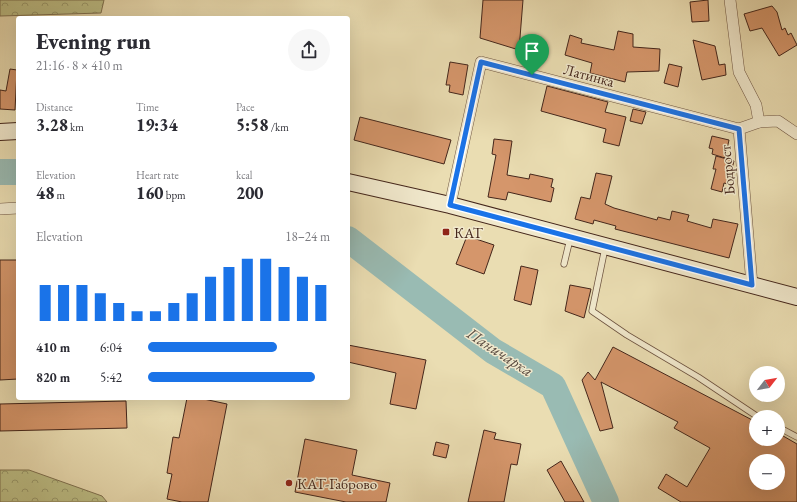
<!DOCTYPE html>
<html lang="en">
<head>
<meta charset="utf-8">
<style>
  :root { --surface:#fff; --page:#f7f7f7; --text:#2b2b33; --muted:#7c7c81; --accent:#1a73e8 }
  body { margin:0; font-family:"EB Garamond",serif; background:var(--page); color:var(--text); height:100vh; display:flex; flex-direction:column; font-size:15px; white-space:nowrap }
  * { box-sizing:border-box; margin:0 }
  p { font-size:13px; color:var(--muted) }
  .icon { flex:none; width:22px; height:22px; fill:none; stroke:currentColor; stroke-width:2; stroke-linecap:round; stroke-linejoin:round }
  .map { position:relative; flex:1; overflow:hidden }
  .details { position:absolute; left:16px; top:16px; width:334px; height:384px; display:flex; flex-direction:column; background:var(--surface); border-radius:4px; box-shadow:0 4px 16px #0002 }
  .details>* { flex:none }
  .needle { width:26px; rotate:59deg }
  .buttons { position:absolute; left:749px; top:366px; display:grid; gap:8px }
  .buttons a { display:grid; place-items:center; width:36px; height:36px; border-radius:50%; background:var(--surface); box-shadow:0 4px 16px #0002; font-size:20px }
  .pin { position:absolute; display:grid; place-items:center; width:34px; height:34px; color:#fff; margin:-41px -17px; border-radius:50% 50% 50% 0; rotate:-45deg; box-shadow:0 0 4px #0007 }
  .pin .icon { rotate:45deg }
  .round { display:grid; place-items:center; flex:none; width:42px; height:42px; border-radius:21px; background:var(--page) }
  .headline { display:flex; align-items:center; justify-content:space-between; height:68px; padding:0 20px }
  h1 { font-size:22px; font-weight:800; line-height:30px }
  .figures { display:grid; grid-template-columns:repeat(3,1fr); gap:6px; height:68px; padding:4px 20px }
  .figures div { display:grid; align-content:center }
  .figures b { font-size:17px; font-weight:800 }
  .figures small { font-size:11px; font-weight:400 }
  .figures p { font-size:11px }
  .chart { height:112px; padding:8px 20px }
  .chart p { display:flex; justify-content:space-between }
  .chart svg { width:100%; height:72px; margin-top:4px; stroke:var(--accent); stroke-width:6 }
  ul { padding:0 20px; list-style:none; font-size:13px }
  li { display:grid; grid-template-columns:64px 48px 1fr; align-items:center; height:30px }
  li i { height:10px; border-radius:5px; background:var(--accent) }
  .map>svg:first-child { display:block }
  .forest { fill:url(#forest-crowns); stroke:#807251 }
  .lines { fill:none; stroke-linecap:round; stroke-linejoin:round }
  .river { stroke:#99bbb3; stroke-width:26 }
  .building { fill:#d5966b; stroke:#44261b; fill-rule:evenodd }
  .lane-casing { stroke:#6e5441; stroke-width:7 }
  .street-casing { stroke:#6e5441; stroke-width:12 }
  .secondary-casing { stroke:#44261b; stroke-width:18 }
  .lane { stroke:#f1e9cd; stroke-width:5.5 }
  .street { stroke:#f1e9cd; stroke-width:11 }
  .secondary { stroke:#f1e9cd; stroke-width:16 }
  .route-casing { stroke:#fff; stroke-width:8 }
  .route { stroke:#1a73e8; stroke-width:5 }
  .poi-dot { fill:#8f2418; stroke:#f1e9cd; stroke-width:1.5 }
  .labels { text-anchor:middle; dominant-baseline:central; stroke-width:3; stroke-linejoin:round; paint-order:stroke }
  .street-label { font-size:15px; fill:#44261b; stroke:#f1e9cd }
  .poi-label { font-size:15px; fill:#44261b; stroke:#f1e9cd; text-anchor:start }
  .water-label { font-size:16px; font-style:italic; fill:#594b41; stroke:#f1e9cd }
</style>
</head>
<body>
<div class="map">
<svg width="797" height="502" viewBox="0 0 797 502">
  <defs>
    <pattern id="forest-crowns" width="20" height="18" patternUnits="userSpaceOnUse"><rect width="20" height="18" fill="#bdbf87"/><path d="M2 6a3 3 0 1 1 6 0M12 15a3 3 0 1 1 6 0" fill="none" stroke="#9b9b6e"/></pattern>
  </defs>
  <rect width="100%" height="100%" fill="#eaddb2"/>
  <filter id="stains"><feTurbulence type="fractalNoise" baseFrequency=".005" numOctaves="4"/><feColorMatrix values="0 0 0 0 .2 0 0 0 0 .09 0 0 0 0 .02 0 0 0 .5 -.17"/></filter>
  <radialGradient id="worn" r=".72"><stop offset=".6" stop-color="#630" stop-opacity="0"/><stop offset="1" stop-color="#630" stop-opacity=".3"/></radialGradient>
  <g class="forest">
    <path d="M0,0H104L101,13L0,16Z"/>
    <path d="M0,470H29L102,496L107,502H0Z"/>
  </g>
  <g class="lines">
    <g class="river">
      <path d="M0,172H18"/>
      <path d="M348,239L493,351L553,386L606,502"/>
    </g>
  </g>
  <g class="building">
    <path d="M483,0H523L519,50L480,38Z"/>
    <path d="M708,0L709,21L692,22L690,2Z"/>
    <path d="M772,6L777,12L782,30L785,28L788,35L791,33L797,45L779,56L762,28L750,31L744,14Z"/>
    <path d="M618,31L633,34V47L660,49L659,71L627,72L625,82L590,73L592,63L565,55L570,35L582,39L581,43L614,50Z"/>
    <path d="M693,40L715,46L719,65L725,64L726,75L702,80Z"/>
    <path d="M450,62L468,65L463,95L449,92L450,85H446Z"/>
    <path d="M669,64L682,67L678,87L664,83Z"/>
    <path d="M10,69L17,70L15,110L0,109V90L6,91Z"/>
    <path d="M547,86L608,102L605,112L626,117L619,146L603,142L606,129L541,111Z"/>
    <path d="M633,109L646,112L642,124L630,121Z"/>
    <path d="M360,117L451,140L444,164L354,140Z"/>
    <path d="M712,136L729,140L725,158L712,154L713,149L709,148Z"/>
    <path d="M494,139L512,141L507,175L529,179L530,174L553,179L551,187L554,188L551,202L508,192L506,200L488,197L496,155L492,154Z"/>
    <path d="M716,156L734,161L728,184L724,183L722,192L711,189L716,169H713Z"/>
    <path d="M596,173L612,176L605,204L614,208L657,220L658,217L670,220L672,211L689,215L687,221L711,228L713,219L738,224L729,258L615,229L616,226L594,220L593,224L575,219L581,197L590,199Z"/>
    <path d="M467,236L494,245L484,274L456,264Z"/>
    <path d="M0,260H18V379L0,380Z"/>
    <path d="M521,266L538,270L531,305L514,300Z"/>
    <path d="M570,285L591,289L584,318L565,311Z"/>
    <path d="M348,345L426,360L416,409L390,404L396,373L348,362Z"/>
    <path d="M613,347L756,422V439H778V433L797,444V502H681L658,488L666,474L687,487L710,448L674,428L678,422L601,382L613,428L600,431L582,380L588,372L595,380ZM756,461H778V483H756Z"/>
    <path d="M187,398H199L227,404L208,502H182L167,499L172,474L167,473L173,437L179,438Z"/>
    <path d="M126,401L127,428L0,431V404Z"/>
    <path d="M484,430L496,433L494,439L521,444L517,465L511,464L504,502H468Z"/>
    <path d="M305,439L357,450L352,475L390,483L386,502H346L295,492Z"/>
    <path d="M436,442L449,445L446,458L433,455Z"/>
    <path d="M561,461L584,502H565L547,470Z"/>
  </g>
  <g class="lines">
    <g class="lane-casing">
      <g id="lane">
        <path d="M605,248L592,311L627,335L698,377L758,417"/>
        <path d="M564,264L570,239"/>
        <path d="M778,427L797,437"/>
      </g>
    </g>
    <g class="street-casing">
      <g id="street">
        <path d="M730,0L739,72L756,105L759,122"/>
        <path d="M739,129L752,285"/>
        <path d="M739,129L759,122L778,121L797,134"/>
        <path d="M450,205L481,62L739,129"/>
        <path d="M0,209L18,208"/>
      </g>
    </g>
    <g class="secondary-casing">
      <g id="secondary">
        <path d="M0,132L18,131"/>
        <path d="M348,182L450,205L797,297"/>
      </g>
    </g>
    <use href="#lane" class="lane"/>
    <use href="#street" class="street"/>
    <use href="#secondary" class="secondary"/>
  </g>
  <g class="lines">
    <g class="route-casing">
      <path id="route" d="M481,62L739,129L752,285L450,205Z"/>
    </g>
    <use href="#route" class="route"/>
  </g>
  <g class="poi-dot">
    <rect x="442" y="228" width="8" height="8" rx="2"/>
    <circle cx="289" cy="483" r="4"/>
  </g>
  <g class="labels">
    <g class="street-label">
      <text transform="translate(589 75) rotate(15)">Латинка</text>
      <text transform="translate(727 170) rotate(-95)">Бодрост</text>
    </g>
    <g class="poi-label">
      <text x="454" y="232">КАТ</text>
      <text x="297" y="483">КАТ-Габрово</text>
    </g>
    <g class="water-label">
      <text transform="translate(500 352) rotate(33)">Паничарка</text>
    </g>
  </g>
  <rect width="100%" height="100%" filter="url(#stains)"/>
  <rect width="100%" height="100%" fill="url(#worn)"/>
</svg>
<div class="buttons">
<a><svg class="needle" viewBox="-14 -14 28 28"><path d="M0-13l5 13h-10z" fill="#e53935"/><path d="M0 13l5-13h-10z" fill="#7c7c81"/></svg></a>
<a>+</a>
<a>−</a>
</div>
<div class="pin" style="left:532px;top:75px;background:#1e9e55"><svg class="icon" aria-label="arrive" viewBox="0 0 24 24"><path d="M6 21V4h12l-3 4 3 4H6"/></svg></div>
<section class="details">
<div class="headline"><div><h1>Evening run</h1><p>21:16 · 8 × 410 m</p></div><a class="round"><svg class="icon" aria-label="share" viewBox="0 0 24 24"><path d="M12 15V3M7 8l5-5 5 5M5 13v7h14v-7"/></svg></a></div>
<div class="figures">
<div><p>Distance</p><b>3.28<small> km</small></b></div>
<div><p>Time</p><b>19:34</b></div>
<div><p>Pace</p><b>5:58<small> /km</small></b></div>
</div>
<div class="figures">
<div><p>Elevation</p><b>48<small> m</small></b></div>
<div><p>Heart rate</p><b>160<small> bpm</small></b></div>
<div><p>kcal</p><b>200</b></div>
</div>
<div class="chart"><p><span>Elevation</span>18–24 m</p>
<svg viewBox="0 0 160 44" preserveAspectRatio="none"><path d="M5 44V22M15 44V22M25 44V22M35 44V27M45 44V33M55 44V38M65 44V38M75 44V33M85 44V27M95 44V17M105 44V11M115 44V6M125 44V6M135 44V11M145 44V17M155 44V22"/></svg>
</div>
<ul>
<li><b>410 m</b>6:04<i style="width:71%"></i></li>
<li><b>820 m</b>5:42<i style="width:92%"></i></li>
</ul>
</section>
</div>
</body>
</html>
